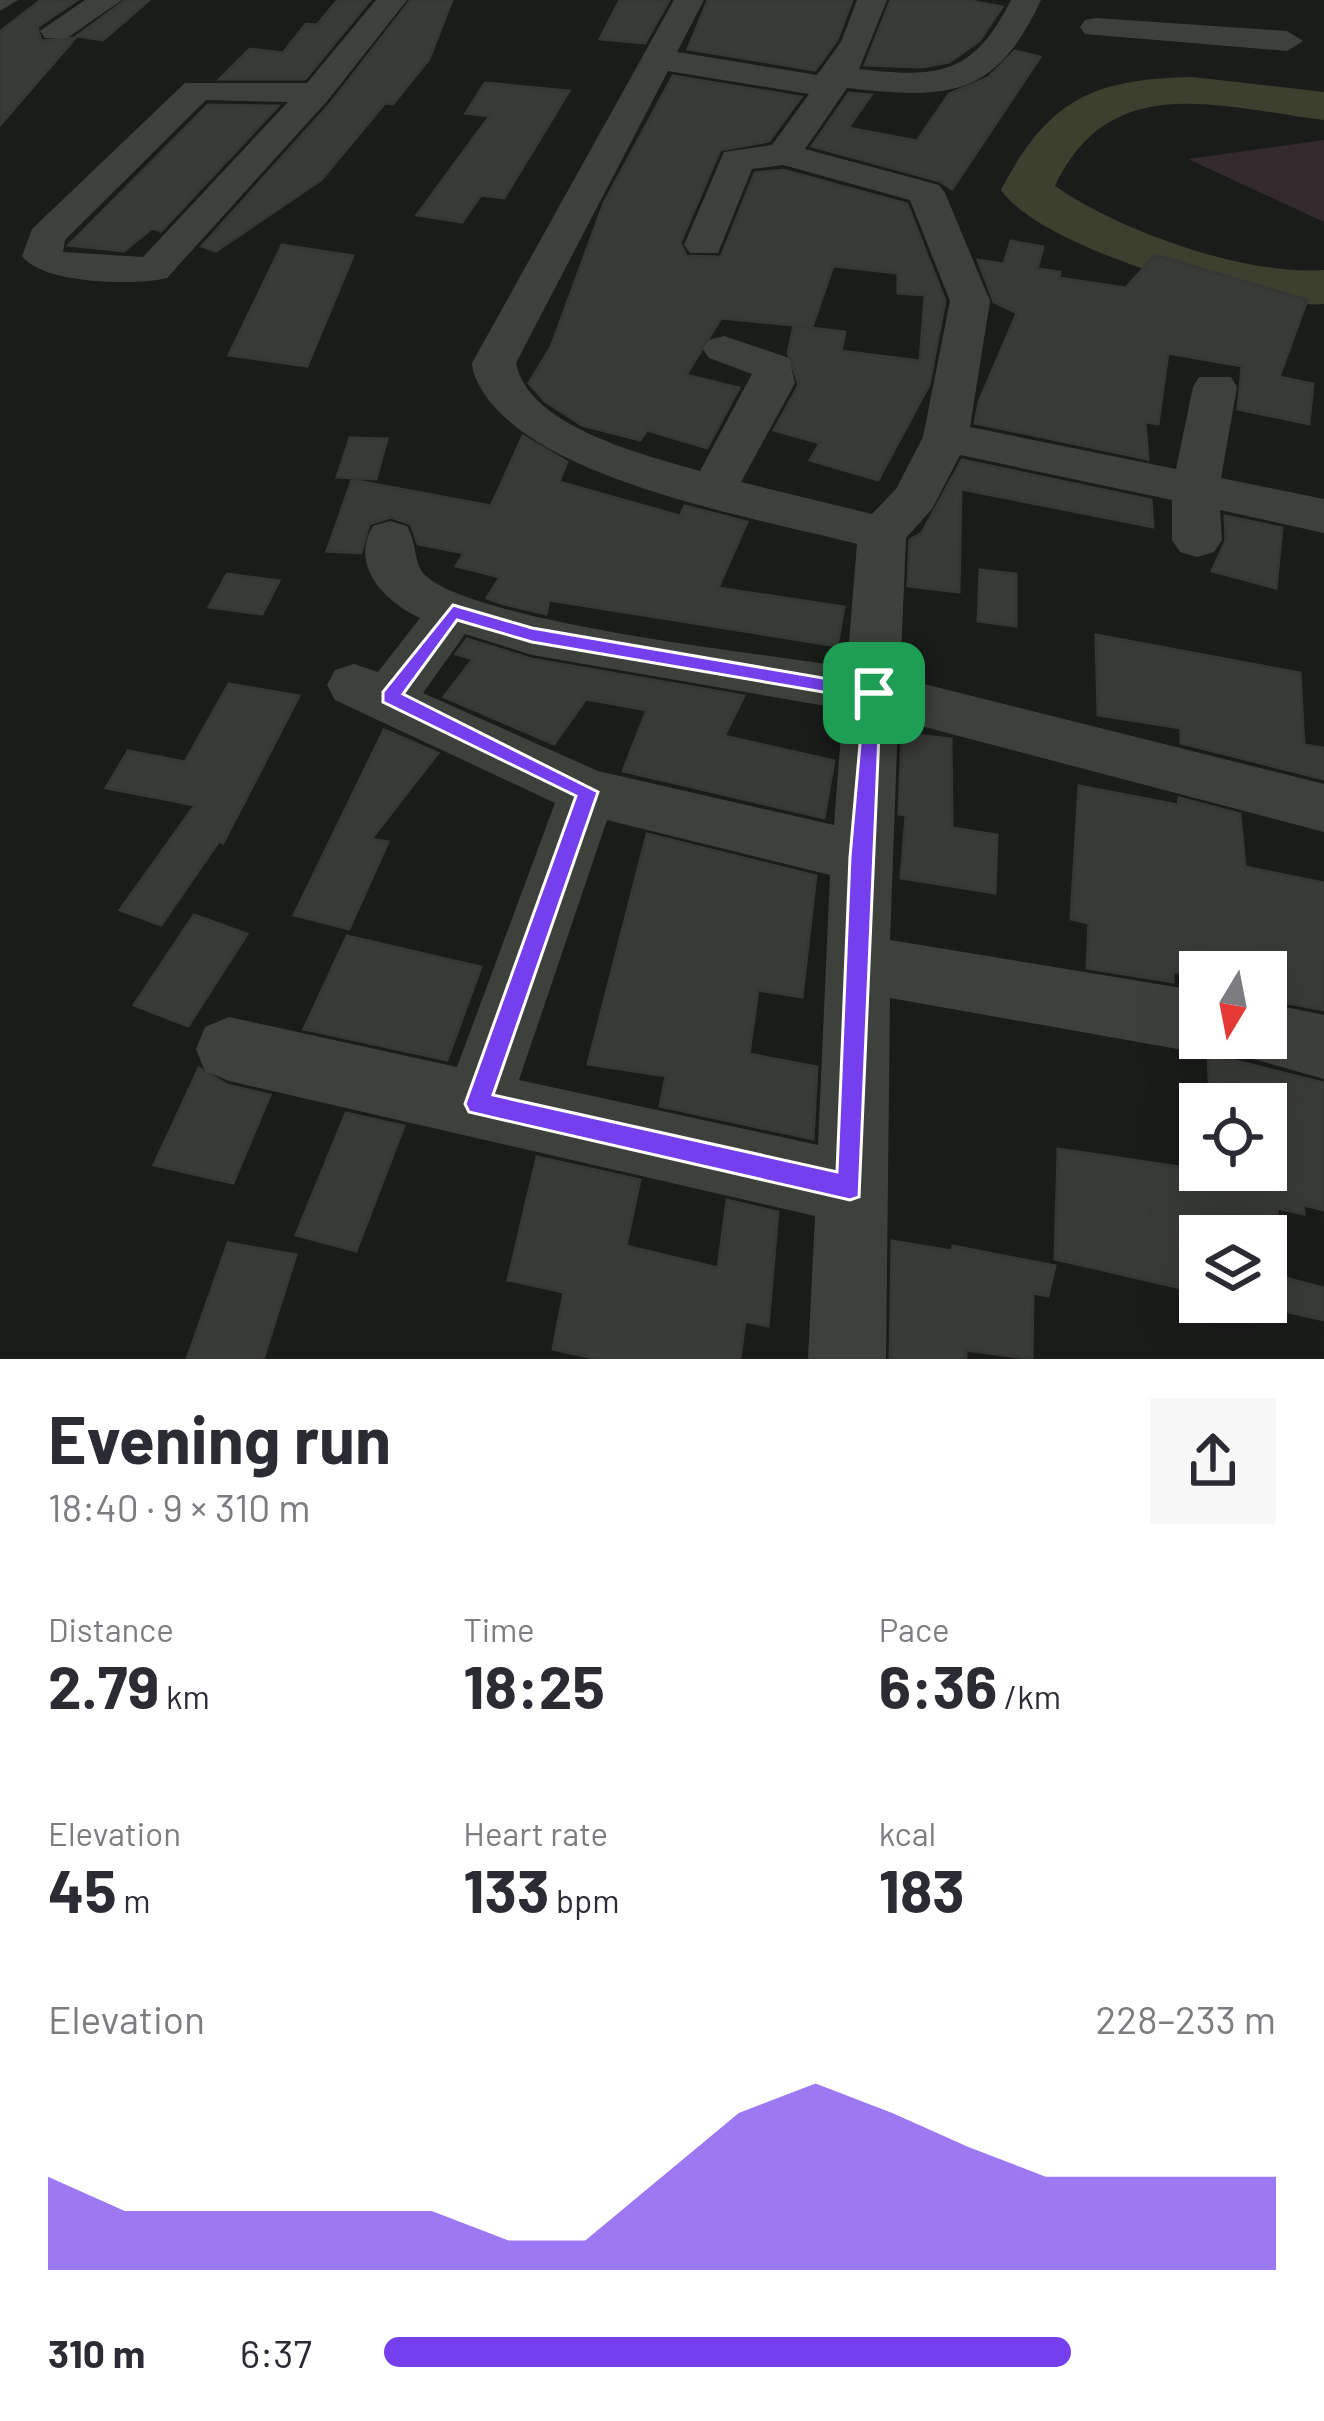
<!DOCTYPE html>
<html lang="en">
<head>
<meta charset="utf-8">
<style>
  :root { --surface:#fff; --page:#f7f7f7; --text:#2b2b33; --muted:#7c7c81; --accent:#753fee }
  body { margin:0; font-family:Barlow,sans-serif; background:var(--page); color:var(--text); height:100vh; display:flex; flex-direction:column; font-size:45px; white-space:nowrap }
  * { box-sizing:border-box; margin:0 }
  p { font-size:39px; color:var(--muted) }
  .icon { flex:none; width:66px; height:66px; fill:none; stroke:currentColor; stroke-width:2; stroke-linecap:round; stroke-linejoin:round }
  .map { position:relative; height:1359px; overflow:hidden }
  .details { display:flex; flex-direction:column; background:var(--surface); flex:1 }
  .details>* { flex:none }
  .needle { width:78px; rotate:190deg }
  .controls { position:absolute; left:1179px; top:951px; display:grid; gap:24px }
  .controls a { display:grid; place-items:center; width:108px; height:108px; border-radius:0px; background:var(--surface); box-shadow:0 12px 48px #0002; font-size:60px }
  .pin { position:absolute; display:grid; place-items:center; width:102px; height:102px; color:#fff; margin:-51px; border-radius:24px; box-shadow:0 6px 18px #0006 }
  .round { display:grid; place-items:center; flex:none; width:126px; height:126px; border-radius:0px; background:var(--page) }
  .summary { display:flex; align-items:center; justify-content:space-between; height:204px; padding:0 48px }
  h1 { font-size:66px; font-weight:700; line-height:90px }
  .stats { display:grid; grid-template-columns:repeat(3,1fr); gap:18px; height:204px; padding:12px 48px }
  .stats div { display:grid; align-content:center }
  .stats b { font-size:60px; font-weight:700 }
  .stats small { font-size:33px; font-weight:400 }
  .stats p { font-size:33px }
  .chart { height:336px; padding:24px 48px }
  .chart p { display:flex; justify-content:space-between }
  .chart svg { width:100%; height:216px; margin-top:12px; fill:var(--accent); opacity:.7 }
  ul { padding:0 48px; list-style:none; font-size:39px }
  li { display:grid; grid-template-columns:192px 144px 1fr; align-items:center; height:90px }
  li i { height:30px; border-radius:15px; background:var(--accent) }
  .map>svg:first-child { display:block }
  .green { fill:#34292c }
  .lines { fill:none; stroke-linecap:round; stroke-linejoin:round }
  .river { fill:#3e402f; fill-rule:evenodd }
  .building { fill:#393b37; stroke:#353834; stroke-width:3 }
  .minor { fill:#3e413b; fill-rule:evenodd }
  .route { fill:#753fee; stroke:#fff; stroke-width:3; fill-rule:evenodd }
</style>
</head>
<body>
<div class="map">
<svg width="1324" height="1359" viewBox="0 0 1324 1359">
  <rect width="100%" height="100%" fill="#1a1c1a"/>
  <path class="green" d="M1324,140V222L1188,159Z"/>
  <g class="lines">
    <path class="river" d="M1192,77L1324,92V120C1218,107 1110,69 1055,186C1119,231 1246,276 1324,270V304C1253,310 1042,249 1001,190C1048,100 1092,79 1192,77Z"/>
  </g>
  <g class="building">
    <path d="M41,0H77L37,27L41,41L75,38L0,125V32Z"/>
    <path d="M126,0H149L103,40L77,36Z"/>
    <path d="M338,0H370L305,79H220L250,49L283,53L306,24L317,25Z"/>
    <path d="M411,0H452L429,59L393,104L385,103L321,180L216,251L202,246L331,103Z"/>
    <path d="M620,0H669L645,43L600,39Z"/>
    <path d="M708,0H852L837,40L815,70L688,49Z"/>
    <path d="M891,0H966L1002,7L979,41L949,62L922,67L865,65Z"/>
    <path d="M1015,51L1040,57L952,189L940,181L812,146L849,93L871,95L848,128L917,141L949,94L988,78Z"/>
    <path d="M673,76L801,97L769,141L720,150L680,243L686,256L721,257L755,173L783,170L907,204L945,301L929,385L878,480L810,460L820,443L774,430L799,385L788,353L794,326L845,332L841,351L920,361L925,295L898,293V273L833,266L812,327L721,318L686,375L739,388L707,448L647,430L640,440L582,425L545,401L529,383L551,347L604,203Z"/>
    <path d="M485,83L569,91L504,198L481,195L462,222L417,215L490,116L466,113Z"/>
    <path d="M208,105L278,106L161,231L152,228L124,251L69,245Z"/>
    <path d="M1011,241L1043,247L1037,269L1060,272L1059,278L1126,288L1155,255L1307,300L1279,377L1313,384L1309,424L1238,409L1242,366L1168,353L1158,424L1145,422L1148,459L975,423L979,402L1017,313L994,302L978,260L1004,264Z"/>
    <path d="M282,245L353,256L307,366L229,355Z"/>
    <path d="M523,436L567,462L559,482L680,516L685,506L747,522L718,588L844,607L837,646L549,600L546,614L504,604L487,598L500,577L456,566L464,553L418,544L411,524L391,517L369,524L361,553L327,551L352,480L491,506Z"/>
    <path d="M350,438L387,439L376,479L337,477Z"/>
    <path d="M962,460L1151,500L1153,527L961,489L959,592L908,586L910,540L922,533Z"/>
    <path d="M1225,516L1282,528L1276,588L1212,571L1226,540Z"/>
    <path d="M980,570L1016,574V626L978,621Z"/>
    <path d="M227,574L279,581L262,614L209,607Z"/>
    <path d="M1096,635L1300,673L1304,745L1324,748V779L1181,743V728L1098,715Z"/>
    <path d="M467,639L531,659L744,696L724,736L834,761L824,818L623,771L647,710L586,699L554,744L444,697L473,659L456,654Z"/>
    <path d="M229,684L299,696L223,843L219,841L161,925L120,910L195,805L106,788L128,751L185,762Z"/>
    <path d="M384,730L438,753L371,839L388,842L349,929L294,915Z"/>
    <path d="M902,733L951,739L952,828L997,835L995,893L901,878L906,815L899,814Z"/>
    <path d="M1079,786L1178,805L1179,798L1240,814L1245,867L1324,883V1010L1266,999V972H1173V982L1087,968L1089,923L1071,919Z"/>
    <path d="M647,834L816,876L802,997L758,990L749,1054L817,1067L813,1139L660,1106L666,1076L588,1064Z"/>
    <path d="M194,915L247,934L188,1026L134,1005Z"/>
    <path d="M347,936L481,967L447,1060L304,1029Z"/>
    <path d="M1208,1054L1324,1083V1210L1303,1205L1304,1214L1277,1208L1279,1236H1187L1190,1290L1055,1259L1058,1149L1200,1170H1266V1104H1210Z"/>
    <path d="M199,1068L227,1085L270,1095L233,1183L154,1165Z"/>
    <path d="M346,1113L404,1126L356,1251L296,1235Z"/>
    <path d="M537,1157L640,1180L626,1246L718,1268L727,1200L778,1212L768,1326L745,1321L740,1359H598L553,1349L564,1292L508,1280Z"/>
    <path d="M892,1241L952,1251L953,1246L1055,1266L1048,1296L1033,1293L1032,1359L966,1350V1359H890Z"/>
    <path d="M228,1243L296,1255L263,1359H187Z"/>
    <path d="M1266,1273L1324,1288V1320L1266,1307Z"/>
  </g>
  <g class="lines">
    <g class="minor">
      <path d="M0,0H18L0,11Z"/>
      <path d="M85,0H122L67,38H45L40,31Z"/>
      <path d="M376,0H407L328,100L167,278C135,286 42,284 22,256L32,229L185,83H307ZM206,100L288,102L143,257L63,252L65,240Z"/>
      <path d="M674,0H704L677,52L817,75L841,42L857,0H887L859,69C938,78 973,76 1011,0H1041C995,99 948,99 847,88L805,149L939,185L945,193L990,301L970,427L1176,469L1193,387L1199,377H1231L1237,387L1221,478L1324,499V533L1220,510L1222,540L1214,552L1197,557L1180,552L1172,540V500L960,455L932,509L906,538L900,678L1324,784V832L898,720L890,940L1200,991V1038H1226L1200,1053L890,998L886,1359H808L815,1216L229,1081L205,1071L196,1049L205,1027L229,1017L457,1067L555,803L335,700L327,685L335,670L354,664L378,672L420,618C385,602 349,566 373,526L390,521L407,526C417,542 413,564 426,576C479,623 764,654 847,667L857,544C757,517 508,478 473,371L472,363ZM668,71L809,94L772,145L724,152L684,245L690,253H718L752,169L783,165L910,200L950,301L923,437L896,489L872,514L741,482L795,383L789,358L724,336L709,340L703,349L709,358L752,374L700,471C645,455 528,427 516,363ZM465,634L532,655L843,709L834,825L598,771L423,693ZM607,820L830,875L818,1145L519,1080Z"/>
      <path d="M1096,18L1287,31L1303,41L1287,51L1085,34L1080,27L1085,20Z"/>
      <path d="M1266,1003L1324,1015V1079L1243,1056L1235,1038H1266Z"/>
    </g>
  </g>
  <path class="route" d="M453,605L532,628L881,688L859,1197L850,1200L469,1112L465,1104L576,796L383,702V692ZM457,620L532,642L864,699L850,857L837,1172L493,1095L598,792L403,694Z"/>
</svg>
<div class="controls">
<a><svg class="needle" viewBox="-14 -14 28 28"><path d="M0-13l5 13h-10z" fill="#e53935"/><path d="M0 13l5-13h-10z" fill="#7c7c81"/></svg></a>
<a><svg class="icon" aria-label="locate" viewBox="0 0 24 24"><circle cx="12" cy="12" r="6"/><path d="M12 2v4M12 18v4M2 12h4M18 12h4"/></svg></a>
<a><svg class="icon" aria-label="layers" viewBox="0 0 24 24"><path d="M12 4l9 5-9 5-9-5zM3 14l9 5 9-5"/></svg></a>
</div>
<div class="pin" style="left:874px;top:693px;background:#1e9e55"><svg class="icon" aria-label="arrive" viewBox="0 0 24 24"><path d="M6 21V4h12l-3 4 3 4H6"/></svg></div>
</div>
<section class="details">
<div class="summary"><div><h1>Evening run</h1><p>18:40 · 9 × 310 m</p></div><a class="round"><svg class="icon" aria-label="share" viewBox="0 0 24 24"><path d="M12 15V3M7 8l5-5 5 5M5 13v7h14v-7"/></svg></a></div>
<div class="stats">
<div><p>Distance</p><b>2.79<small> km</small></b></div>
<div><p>Time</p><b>18:25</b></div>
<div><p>Pace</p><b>6:36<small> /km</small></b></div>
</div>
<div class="stats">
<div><p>Elevation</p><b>45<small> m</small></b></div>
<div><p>Heart rate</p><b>133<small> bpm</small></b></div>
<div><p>kcal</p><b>183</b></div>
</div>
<div class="chart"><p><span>Elevation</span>228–233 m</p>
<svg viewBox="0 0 160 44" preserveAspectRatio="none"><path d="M0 44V25L10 32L20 32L30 32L40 32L50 32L60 38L70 38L80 25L90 12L100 6L110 12L120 19L130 25L140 25L150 25L160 25V44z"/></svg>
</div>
<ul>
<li><b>310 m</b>6:37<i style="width:77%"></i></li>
</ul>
</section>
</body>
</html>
